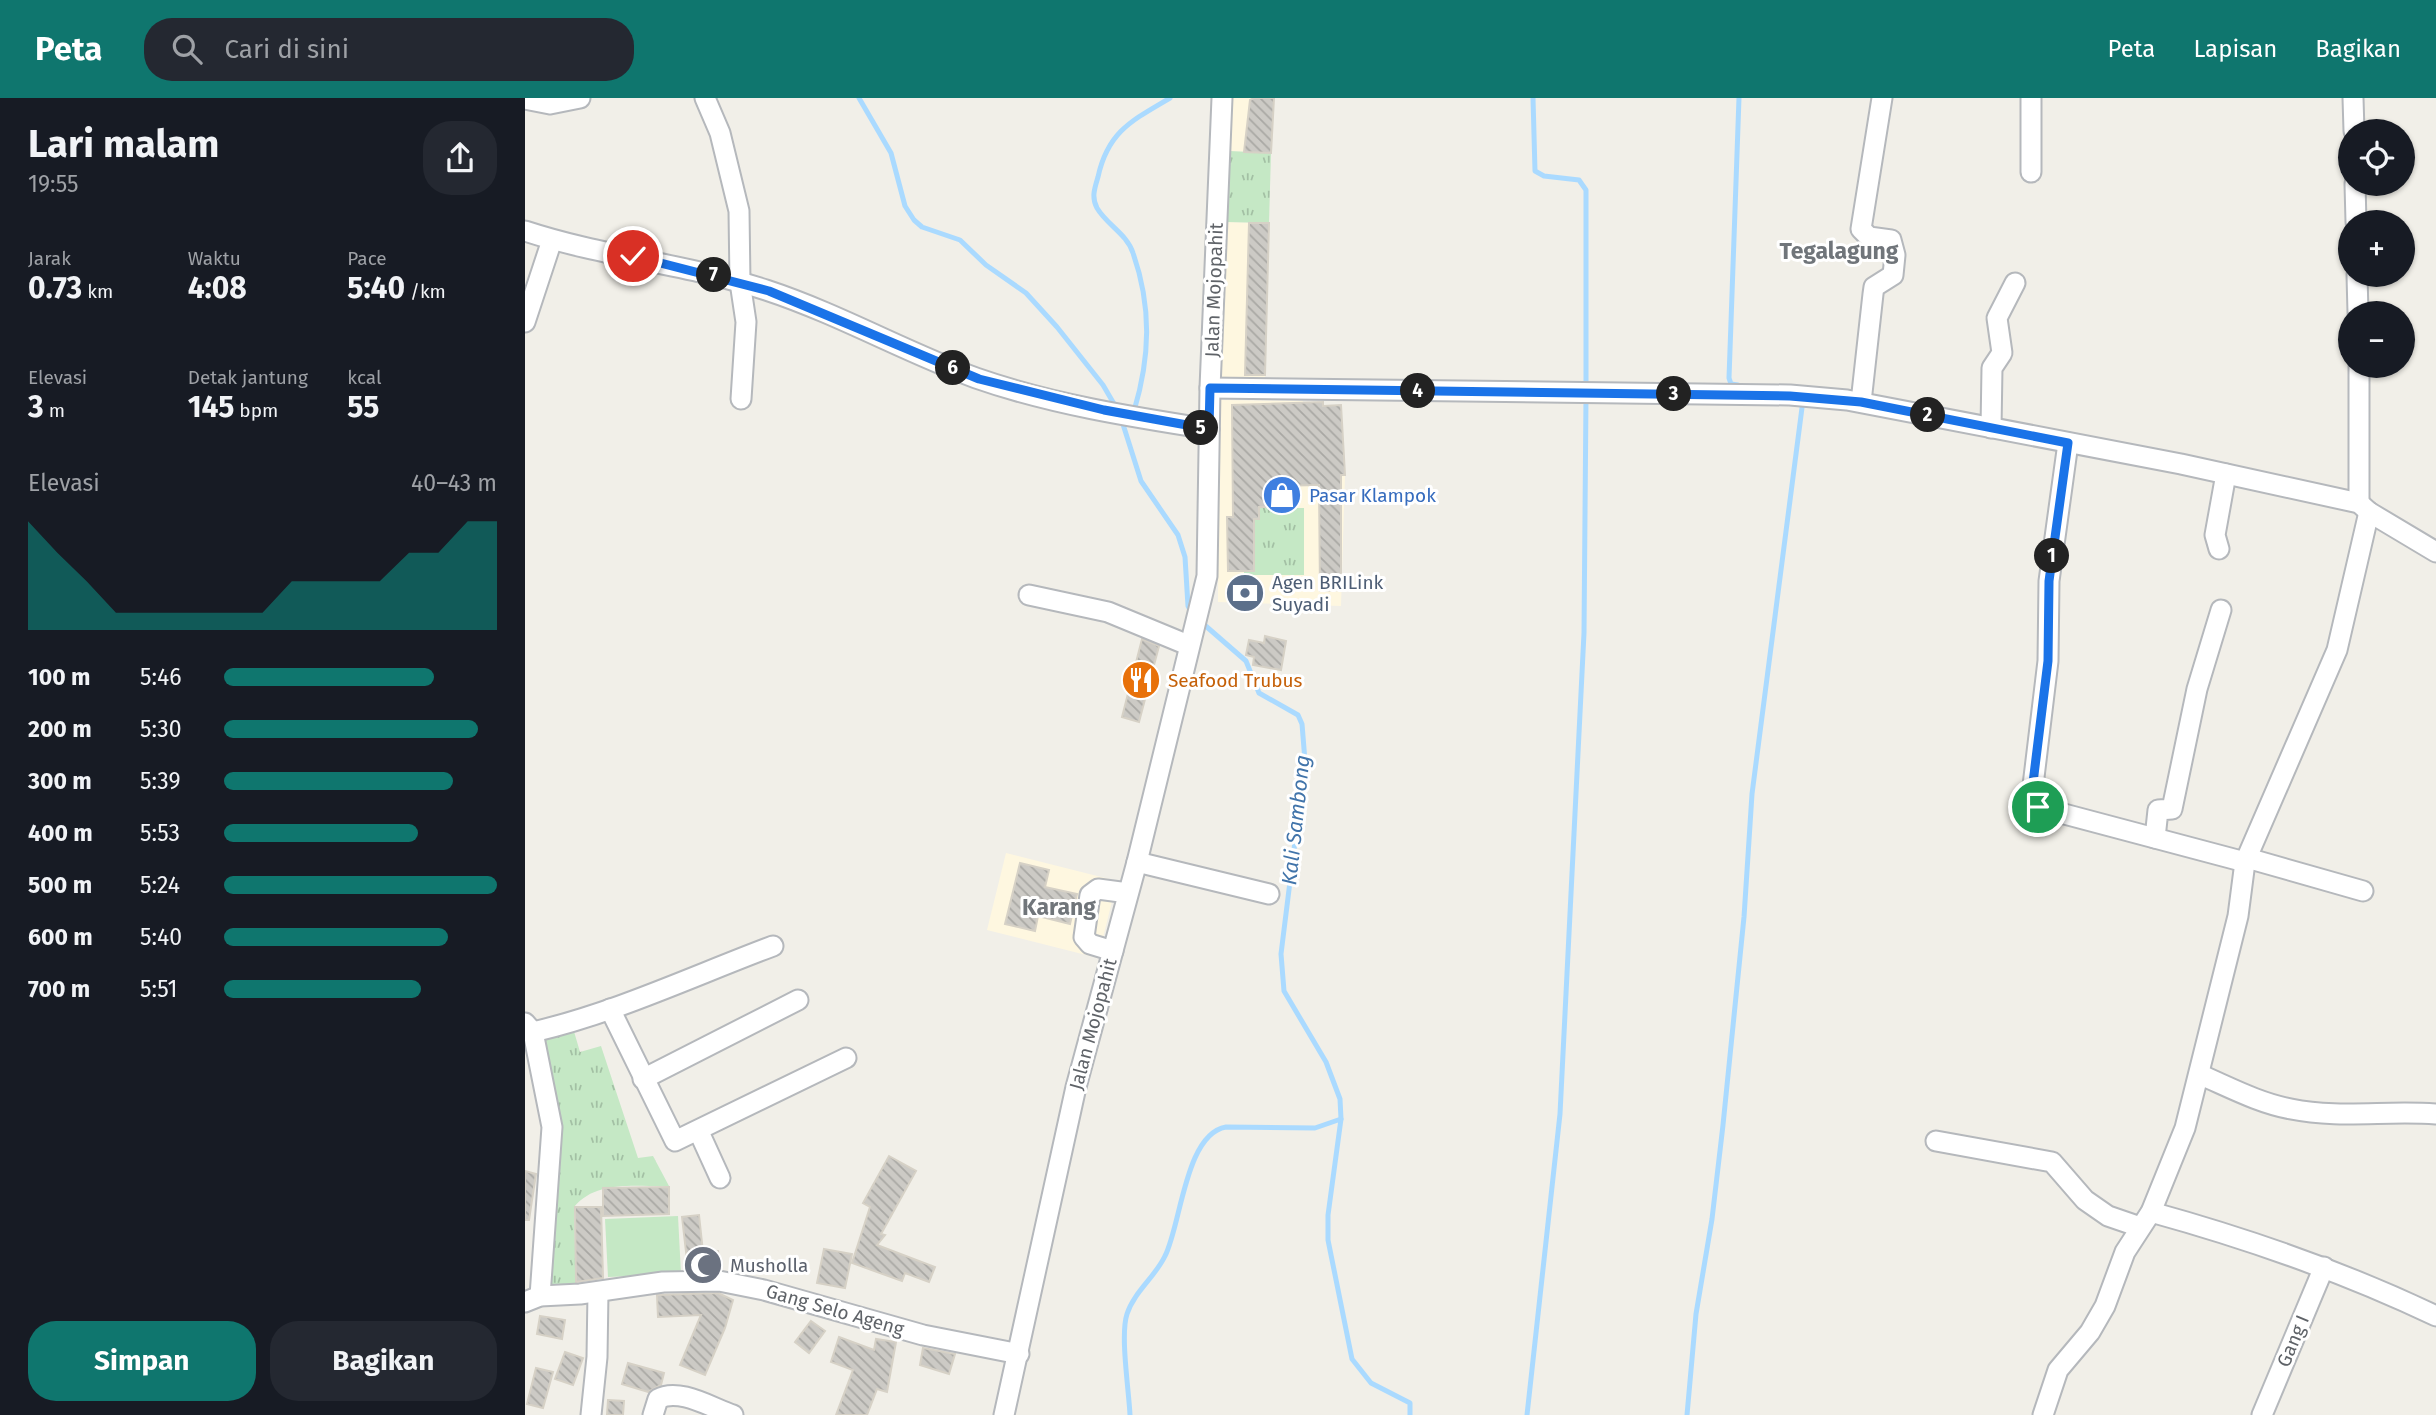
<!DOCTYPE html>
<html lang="id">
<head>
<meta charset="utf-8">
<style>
  :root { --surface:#171b24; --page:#242831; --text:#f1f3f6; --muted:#9ea1a6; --accent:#0f766e }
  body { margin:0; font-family:"Fira Sans",sans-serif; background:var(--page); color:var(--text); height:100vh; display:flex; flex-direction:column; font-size:26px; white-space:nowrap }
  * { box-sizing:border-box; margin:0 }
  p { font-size:23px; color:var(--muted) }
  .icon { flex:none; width:38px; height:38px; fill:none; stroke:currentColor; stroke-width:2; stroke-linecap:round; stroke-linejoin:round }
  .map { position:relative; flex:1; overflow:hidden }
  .side { display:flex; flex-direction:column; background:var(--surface); width:525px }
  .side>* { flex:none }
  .controls { position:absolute; left:1813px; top:21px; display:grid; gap:14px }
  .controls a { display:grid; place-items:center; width:77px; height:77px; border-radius:50%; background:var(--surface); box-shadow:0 2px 5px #0004; font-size:35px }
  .pin { position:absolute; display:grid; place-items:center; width:60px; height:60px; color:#fff; margin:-30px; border:4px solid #fff; border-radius:50%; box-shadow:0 2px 7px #0007 }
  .km { position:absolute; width:35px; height:35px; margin:-18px; border-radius:50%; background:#222; color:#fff; font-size:19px; line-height:35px; text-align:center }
  .round { display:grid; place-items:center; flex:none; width:74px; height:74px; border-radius:28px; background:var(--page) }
  .headline { display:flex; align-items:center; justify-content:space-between; height:119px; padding:0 28px }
  h1 { font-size:38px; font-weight:700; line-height:52px }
  .figures { display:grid; grid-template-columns:repeat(3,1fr); gap:10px; height:119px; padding:7px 28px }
  .figures div { display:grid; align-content:center }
  .figures b { font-size:30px; font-weight:700 }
  .figures small { font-size:19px; font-weight:400 }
  .figures p { font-size:19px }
  .chart { height:196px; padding:14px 28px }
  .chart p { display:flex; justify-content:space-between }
  .chart svg { width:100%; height:126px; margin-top:7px; fill:var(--accent); opacity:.7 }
  .action { display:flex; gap:14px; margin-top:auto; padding:14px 28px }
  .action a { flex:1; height:80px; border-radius:28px; background:var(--accent); color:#fff; font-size:28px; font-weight:700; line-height:80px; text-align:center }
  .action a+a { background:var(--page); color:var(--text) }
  ul { padding:0 28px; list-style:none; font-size:23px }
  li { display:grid; grid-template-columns:112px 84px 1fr; align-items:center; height:52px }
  li i { height:18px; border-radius:9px; background:var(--accent) }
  header { display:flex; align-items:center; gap:42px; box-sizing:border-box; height:98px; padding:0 35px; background:var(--accent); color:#fff }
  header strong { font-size:33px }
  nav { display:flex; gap:38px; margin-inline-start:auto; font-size:24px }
  .search { width:490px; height:63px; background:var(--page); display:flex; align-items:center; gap:18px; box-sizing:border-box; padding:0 24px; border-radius:28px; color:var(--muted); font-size:26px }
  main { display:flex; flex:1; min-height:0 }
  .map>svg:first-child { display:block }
  .commercial { fill:#fef7e0 }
  .grass { fill:url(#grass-tufts) }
  .green { fill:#c5e8c5 }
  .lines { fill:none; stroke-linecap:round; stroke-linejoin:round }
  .stream { stroke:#aadaff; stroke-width:5 }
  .building { fill:url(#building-back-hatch); stroke:#d6d1c6; stroke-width:2 }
  .minor-casing { stroke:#b5b8bc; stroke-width:23 }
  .minor { stroke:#fff; stroke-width:19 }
  .route-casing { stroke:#fff; stroke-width:14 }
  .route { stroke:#1a73e8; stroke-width:9 }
  .labels { text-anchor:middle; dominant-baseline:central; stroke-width:6; stroke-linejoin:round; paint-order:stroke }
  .street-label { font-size:19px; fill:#5f6368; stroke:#fff }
  .shop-label { font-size:19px; fill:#366cbe; stroke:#fff; text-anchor:start }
  .service-label { font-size:19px; fill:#4e5e75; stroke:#fff; text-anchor:start }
  .food-label { font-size:19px; fill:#c56008; stroke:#fff; text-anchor:start }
  .worship-label { font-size:19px; fill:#5b616d; stroke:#fff; text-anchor:start }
  .water-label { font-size:21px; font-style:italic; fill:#4174aa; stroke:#fff }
  .quarter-label { font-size:23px; font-weight:bold; fill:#70757a; stroke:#fff }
</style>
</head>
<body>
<header>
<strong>Peta</strong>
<div class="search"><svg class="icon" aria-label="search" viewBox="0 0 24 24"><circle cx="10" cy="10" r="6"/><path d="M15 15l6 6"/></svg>Cari di sini</div>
<nav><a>Peta</a><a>Lapisan</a><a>Bagikan</a></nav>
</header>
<main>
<section class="side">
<div class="headline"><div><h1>Lari malam</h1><p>19:55</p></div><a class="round"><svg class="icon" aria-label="share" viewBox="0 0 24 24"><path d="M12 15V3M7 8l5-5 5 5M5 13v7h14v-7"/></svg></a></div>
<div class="figures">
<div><p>Jarak</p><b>0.73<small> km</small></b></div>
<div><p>Waktu</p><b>4:08</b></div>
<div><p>Pace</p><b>5:40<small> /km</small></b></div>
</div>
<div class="figures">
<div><p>Elevasi</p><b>3<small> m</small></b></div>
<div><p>Detak jantung</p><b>145<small> bpm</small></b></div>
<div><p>kcal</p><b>55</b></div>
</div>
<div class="chart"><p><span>Elevasi</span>40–43 m</p>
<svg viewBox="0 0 160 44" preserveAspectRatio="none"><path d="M0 44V6L10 17L20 27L30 38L40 38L50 38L60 38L70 38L80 38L90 27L100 27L110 27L120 27L130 17L140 17L150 6L160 6V44z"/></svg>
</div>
<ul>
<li><b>100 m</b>5:46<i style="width:77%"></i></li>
<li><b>200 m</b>5:30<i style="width:93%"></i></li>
<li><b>300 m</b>5:39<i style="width:84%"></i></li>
<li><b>400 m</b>5:53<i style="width:71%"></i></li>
<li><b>500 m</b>5:24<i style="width:100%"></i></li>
<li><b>600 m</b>5:40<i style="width:82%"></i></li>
<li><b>700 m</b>5:51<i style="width:72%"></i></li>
</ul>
<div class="action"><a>Simpan</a><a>Bagikan</a></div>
</section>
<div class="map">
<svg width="1911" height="1317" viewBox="0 0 1911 1317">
  <defs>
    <pattern id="grass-tufts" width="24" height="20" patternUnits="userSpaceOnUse" patternTransform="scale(1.75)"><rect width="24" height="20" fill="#c5e8c5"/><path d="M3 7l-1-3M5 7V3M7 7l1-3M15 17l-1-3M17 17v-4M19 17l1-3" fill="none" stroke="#a3c0a4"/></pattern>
    <pattern id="building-back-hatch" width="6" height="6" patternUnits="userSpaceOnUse" patternTransform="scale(1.75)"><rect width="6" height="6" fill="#cccac5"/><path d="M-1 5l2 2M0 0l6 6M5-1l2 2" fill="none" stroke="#a9a8a4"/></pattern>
  </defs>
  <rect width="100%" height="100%" fill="#f1efe8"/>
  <g class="commercial">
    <path d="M706,0H749L746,55L704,53Z"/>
    <path d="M701,124L744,125L740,283H695Z"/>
    <path d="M694,302L778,303V380L820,378L816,508L693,504Z"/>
    <path d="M481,755L592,783L573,860L462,832Z"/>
  </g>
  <g class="grass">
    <path d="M704,53L746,55L744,125L701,124Z"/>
    <rect x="719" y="410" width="60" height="67"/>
    <path d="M48,930L55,954L76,948L113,1060L128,1058L144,1088C112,1089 72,1081 49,1109L51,1190L27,1187V1134L18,945L20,939Z"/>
  </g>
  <path class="green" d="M153,1118L156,1176L83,1179L80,1121Z"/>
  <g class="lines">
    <g class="stream">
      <path d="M334,0L366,55L380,108L389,122L397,129L435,142L461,167L501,195L532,229L578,287L592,311"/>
      <path d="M1008,0L1010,73L1019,78L1054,82L1061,92V290"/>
      <path d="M1213,287L1206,286L1204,280L1214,0"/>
      <path d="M609,313C625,260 627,209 608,155C602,136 582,127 572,110C566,99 570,89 573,79C583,33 608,22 645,0"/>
      <path d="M596,320L616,383L653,437L660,459L663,508L668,517"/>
      <path d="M675,523L721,563L734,595L773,617L777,626L780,663L756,856L759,893L801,964L815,1001L816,1021L803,1117V1142L827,1261L846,1285L885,1305V1317"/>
      <path d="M605,1317C604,1293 595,1237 602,1216C609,1194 630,1179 640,1158C656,1127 660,1036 701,1029L790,1030L816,1021"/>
      <path d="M1002,1317L1035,1016L1059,535L1061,299"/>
      <path d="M1162,1317L1171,1216L1187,1121L1198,1027L1219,819L1227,696L1278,302"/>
    </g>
  </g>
  <g class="building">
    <path d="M729,0H749L746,55L719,54L725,2Z"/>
    <path d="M724,125H744L740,277H720Z"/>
    <path d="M798,304V308L816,307L820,377H816V492L795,493L794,387L742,388V409H734V421H729V473H703L702,419H708L707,307Z"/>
    <path d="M740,538L761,543L756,572L728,567L729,559L721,557L724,542L739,545Z"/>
    <path d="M617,541L634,548L614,624L597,619Z"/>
    <path d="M495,765L524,772L520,789L552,796L545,826L513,818L510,833L480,826Z"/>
    <path d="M364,1058L391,1073L356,1136L360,1137L352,1147L410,1169L404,1184L380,1175L377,1183L327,1165L345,1109L338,1105Z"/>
    <path d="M0,1073L11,1076L4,1122H0Z"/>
    <path d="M144,1089V1116L78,1118V1090Z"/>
    <path d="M50,1109H76L78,1180L51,1184Z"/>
    <path d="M174,1117L178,1154L193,1153L195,1171H163L157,1119Z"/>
    <path d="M299,1151L327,1156L320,1190L292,1185Z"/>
    <path d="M193,1195L208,1202L200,1230L180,1277L155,1267L176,1217L133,1219L132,1197Z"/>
    <path d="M15,1218L40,1222L37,1241L12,1236Z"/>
    <path d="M286,1223L300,1233L284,1255L270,1244Z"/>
    <path d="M314,1239L349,1252L351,1241L371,1244L362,1294L352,1291L342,1317H311L328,1272L306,1264Z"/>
    <path d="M398,1250L430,1256L424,1276L395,1267Z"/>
    <path d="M40,1254L58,1260L48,1287L30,1281Z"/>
    <path d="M103,1265L139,1275L136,1287L123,1294L97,1286Z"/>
    <path d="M11,1270L28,1274L18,1310L2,1306Z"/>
    <path d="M83,1302L99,1303L98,1317H82Z"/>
  </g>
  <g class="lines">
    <g class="minor-casing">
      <g id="minor">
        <path d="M180,0L195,35L214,113L215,184L221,224L216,301"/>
        <path d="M1828,0L1829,33"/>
        <path d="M0,1L25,6L55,0"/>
        <path d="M1506,74V0"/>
        <path d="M1830,86L1831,124"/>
        <path d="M0,133C79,159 162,166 241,192C314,216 380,254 451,280C525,306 607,319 684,331"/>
        <path d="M1832,177L1833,215"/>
        <path d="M0,224L27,142"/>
        <path d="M685,290L1265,297L1322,302L1656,366L1834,405L1844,414L1911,454"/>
        <path d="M1336,304L1348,196L1349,189L1368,177L1370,157L1366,142L1344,139L1336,131L1357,0"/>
        <path d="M1466,330L1467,270L1477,255L1472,220L1490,185"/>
        <path d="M1543,345L1524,483L1523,563L1506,704L1509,708L1720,764"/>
        <path d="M1834,405V268"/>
        <path d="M1694,451L1690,437L1701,376"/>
        <path d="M504,497L583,514L663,547"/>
        <path d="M1630,740L1633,712L1647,711L1672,591L1696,512"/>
        <path d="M1722,760L1838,793"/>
        <path d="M612,764L744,796"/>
        <path d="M588,853L565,846L559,839L565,797L573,791L603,795"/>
        <path d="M85,911L150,1043L321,960"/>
        <path d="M0,925L8,934L27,1029L15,1198"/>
        <path d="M8,934C90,915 168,878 248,848"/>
        <path d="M1676,977C1706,990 1734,1005 1766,1011C1814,1021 1863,1012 1911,1016"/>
        <path d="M118,981L273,902"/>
        <path d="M174,1034L195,1080"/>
        <path d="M1411,1043L1527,1064L1560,1102L1583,1118L1615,1129"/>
        <path d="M1626,1114C1724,1141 1819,1174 1911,1218"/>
        <path d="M0,1204L15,1198L55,1196L138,1184L194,1183L239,1192L398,1237L494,1256"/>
        <path d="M66,1317L72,1259L73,1194"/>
        <path d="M128,1317L133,1301C154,1289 187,1310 208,1317"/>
        <path d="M479,1317L551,989L612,764L682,478L685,290L697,0"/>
        <path d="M1518,1317L1533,1272L1565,1234L1580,1208L1600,1154L1626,1114L1660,1030L1713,818L1720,764L1812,552L1844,414"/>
        <path d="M1737,1317L1799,1169"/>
      </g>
    </g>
    <use href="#minor" class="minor"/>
  </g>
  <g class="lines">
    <g class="route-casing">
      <path id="route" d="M108,158L244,193L454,281L579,312L684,331L685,290L1265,298L1336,304L1543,345L1524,483L1523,563L1506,701L1513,709"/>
    </g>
    <use href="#route" class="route"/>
  </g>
  <defs>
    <g id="shop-disc" transform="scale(2.0125)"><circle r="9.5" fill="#3f7fe0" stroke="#fff"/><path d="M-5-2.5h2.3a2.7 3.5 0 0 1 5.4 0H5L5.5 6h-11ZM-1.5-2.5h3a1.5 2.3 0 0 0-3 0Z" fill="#fff"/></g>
    <g id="bank-disc" transform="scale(2.0125)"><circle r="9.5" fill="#5c6f8a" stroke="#fff"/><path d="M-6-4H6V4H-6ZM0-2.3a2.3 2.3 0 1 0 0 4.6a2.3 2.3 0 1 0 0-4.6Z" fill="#fff"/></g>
    <g id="restaurant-disc" transform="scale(2.0125)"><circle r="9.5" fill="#e8710a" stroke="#fff"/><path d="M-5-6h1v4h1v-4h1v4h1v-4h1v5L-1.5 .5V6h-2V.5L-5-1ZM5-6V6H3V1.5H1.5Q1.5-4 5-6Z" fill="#fff"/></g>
    <g id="mosque-disc" transform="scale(2.0125)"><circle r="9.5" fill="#6b7280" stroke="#fff"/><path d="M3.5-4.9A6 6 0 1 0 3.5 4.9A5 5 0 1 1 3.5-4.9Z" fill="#fff"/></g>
  </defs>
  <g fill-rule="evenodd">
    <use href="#shop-disc" x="757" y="397"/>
    <use href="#bank-disc" x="720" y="495"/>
    <use href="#restaurant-disc" x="616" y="582"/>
    <use href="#mosque-disc" x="178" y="1167"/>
  </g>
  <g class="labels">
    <g class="street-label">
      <text transform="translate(689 192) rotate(-88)">Jalan Mojopahit</text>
      <text transform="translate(568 926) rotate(-75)">Jalan Mojopahit</text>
      <text transform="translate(310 1212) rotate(16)">Gang Selo Ageng</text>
      <text transform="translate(1768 1243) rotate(-67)">Gang I</text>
    </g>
    <g class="shop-label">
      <text x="784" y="397">Pasar Klampok</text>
    </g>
    <g class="service-label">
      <text x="747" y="484">Agen BRILink<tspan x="747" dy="22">Suyadi</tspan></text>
    </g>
    <g class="food-label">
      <text x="643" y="582">Seafood Trubus</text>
    </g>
    <g class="worship-label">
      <text x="205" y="1167">Musholla</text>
    </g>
    <g class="water-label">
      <text transform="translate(771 722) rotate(-84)">Kali Sambong</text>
    </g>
    <g class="quarter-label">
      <text x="1314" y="153">Tegalagung</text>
      <text x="534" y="809">Karang</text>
    </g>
  </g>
</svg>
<div class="controls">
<a><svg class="icon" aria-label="locate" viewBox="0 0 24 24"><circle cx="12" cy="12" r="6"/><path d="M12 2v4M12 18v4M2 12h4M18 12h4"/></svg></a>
<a>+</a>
<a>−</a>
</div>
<div class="pin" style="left:1513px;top:709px;background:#1e9e55"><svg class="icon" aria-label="arrive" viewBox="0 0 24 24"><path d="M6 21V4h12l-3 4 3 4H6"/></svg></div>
<div class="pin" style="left:108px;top:158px;background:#d93025"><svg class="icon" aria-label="check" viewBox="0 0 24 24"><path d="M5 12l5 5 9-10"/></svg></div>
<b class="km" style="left:1527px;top:458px">1</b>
<b class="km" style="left:1403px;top:317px">2</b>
<b class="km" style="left:1149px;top:296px">3</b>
<b class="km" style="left:893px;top:293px">4</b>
<b class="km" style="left:676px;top:330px">5</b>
<b class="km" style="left:428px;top:270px">6</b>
<b class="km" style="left:189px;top:177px">7</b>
</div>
</main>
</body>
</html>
